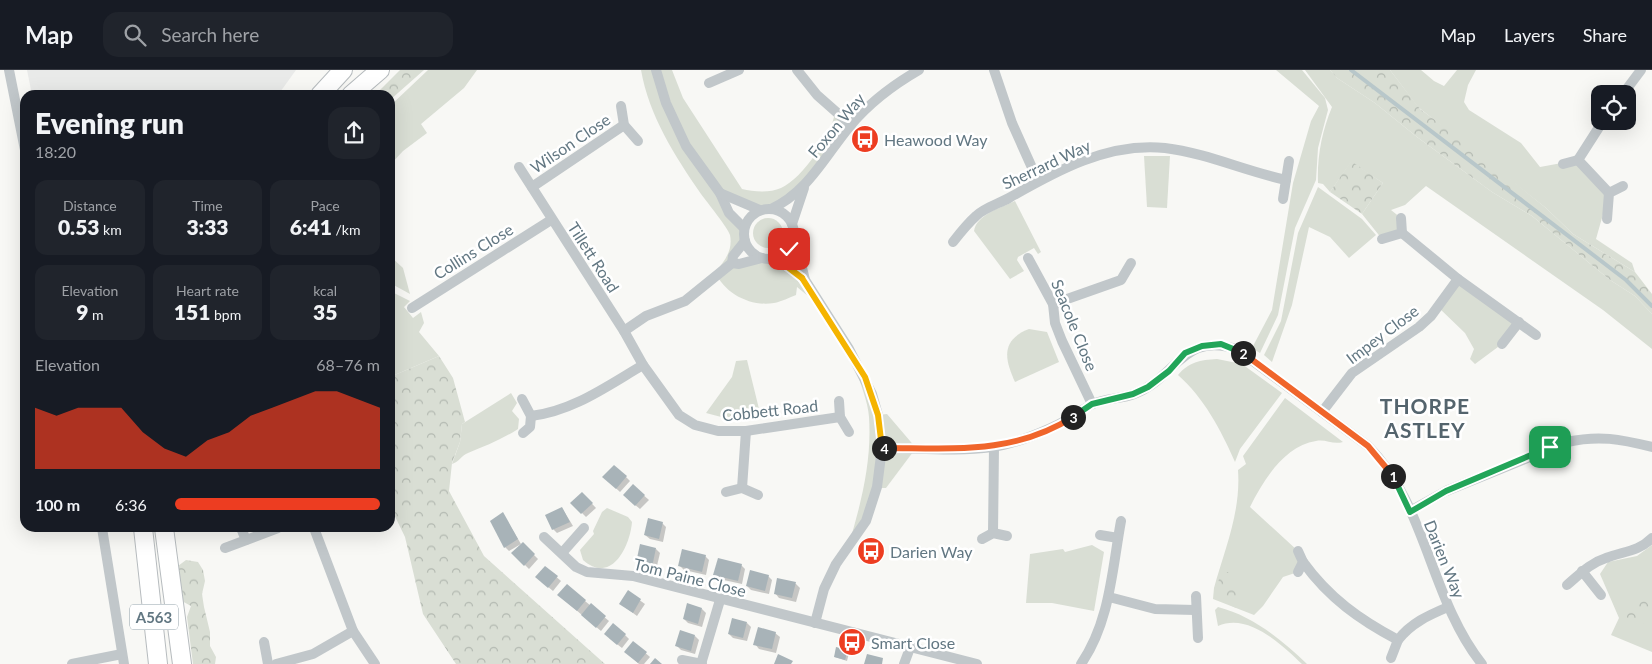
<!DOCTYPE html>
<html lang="en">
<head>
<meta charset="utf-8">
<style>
  :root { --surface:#171b24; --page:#20242c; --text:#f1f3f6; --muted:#9ea1a6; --line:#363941; --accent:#ed3d21 }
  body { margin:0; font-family:Lato,sans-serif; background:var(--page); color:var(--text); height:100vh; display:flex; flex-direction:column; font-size:19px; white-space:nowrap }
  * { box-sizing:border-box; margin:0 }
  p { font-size:16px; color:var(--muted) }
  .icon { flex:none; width:28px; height:28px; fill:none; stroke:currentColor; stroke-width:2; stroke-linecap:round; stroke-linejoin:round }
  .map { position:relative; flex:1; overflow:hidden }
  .sheet { position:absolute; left:20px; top:20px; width:375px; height:442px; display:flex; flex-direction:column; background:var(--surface); border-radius:15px; box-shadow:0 5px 20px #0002 }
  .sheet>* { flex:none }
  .buttons { position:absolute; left:1591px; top:15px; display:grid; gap:10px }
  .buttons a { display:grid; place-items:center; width:45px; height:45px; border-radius:10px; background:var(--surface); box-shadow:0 5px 20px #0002; font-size:25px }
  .pin { position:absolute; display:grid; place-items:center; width:42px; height:42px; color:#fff; margin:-21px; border-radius:10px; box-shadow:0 2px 8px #0006 }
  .km { position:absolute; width:25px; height:25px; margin:-12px; border-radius:50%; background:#222; color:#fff; font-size:14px; line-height:25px; text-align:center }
  .round { display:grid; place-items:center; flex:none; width:52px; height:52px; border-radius:15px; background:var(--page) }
  .head { display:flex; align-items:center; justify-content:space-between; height:85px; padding:0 15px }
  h1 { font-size:28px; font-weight:800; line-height:38px }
  .metrics { display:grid; grid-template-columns:repeat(3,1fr); gap:8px; height:85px; padding:5px 15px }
  .metrics div { display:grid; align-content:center; border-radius:12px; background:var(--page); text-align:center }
  .metrics b { font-size:21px; font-weight:800 }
  .metrics small { font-size:14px; font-weight:400 }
  .metrics p { font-size:14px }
  .chart { height:140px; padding:10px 15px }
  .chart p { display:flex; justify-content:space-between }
  .chart svg { width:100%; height:90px; margin-top:5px; fill:var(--accent); opacity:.7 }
  ul { padding:0 15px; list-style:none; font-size:16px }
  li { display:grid; grid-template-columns:80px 60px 1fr; align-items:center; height:38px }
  li i { height:12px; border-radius:6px; background:var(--accent) }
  header { display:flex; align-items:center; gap:30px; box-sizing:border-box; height:70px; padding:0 25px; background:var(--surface); border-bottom:1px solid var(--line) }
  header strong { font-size:24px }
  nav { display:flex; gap:28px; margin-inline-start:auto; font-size:18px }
  .search { width:350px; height:45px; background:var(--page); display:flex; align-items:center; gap:12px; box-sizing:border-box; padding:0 18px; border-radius:15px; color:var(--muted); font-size:19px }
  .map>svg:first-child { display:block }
  .built { fill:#e9eae9 }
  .green { fill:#d9ded4 }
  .forest { fill:url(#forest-crowns) }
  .shadow { fill:#0003 }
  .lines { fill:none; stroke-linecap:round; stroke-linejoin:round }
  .stream { stroke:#b8c7ca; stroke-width:4 }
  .building { fill:#a8b3b8 }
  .trunk-casing { stroke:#b6bbbe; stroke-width:20 }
  .minor { stroke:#c1c7ca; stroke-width:10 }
  .trunk { stroke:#fff; stroke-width:18 }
  .split-1-casing { stroke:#fff; stroke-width:10 }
  .split-2-casing { stroke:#fff; stroke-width:10 }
  .split-3-casing { stroke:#fff; stroke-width:10 }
  .split-4-casing { stroke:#fff; stroke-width:10 }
  .split-5-casing { stroke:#fff; stroke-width:10 }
  .split-6-casing { stroke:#fff; stroke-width:10 }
  .split-1 { stroke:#22a559; stroke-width:6 }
  .split-2 { stroke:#f0652b; stroke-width:6 }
  .split-3 { stroke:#22a559; stroke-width:6 }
  .split-4 { stroke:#f0652b; stroke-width:6 }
  .split-5 { stroke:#f5b400; stroke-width:6 }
  .split-6 { stroke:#f5b400; stroke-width:6 }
  .labels { text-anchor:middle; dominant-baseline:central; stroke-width:5; stroke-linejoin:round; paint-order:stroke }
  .shield { fill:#fff; stroke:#91a0a8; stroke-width:1 }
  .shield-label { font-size:15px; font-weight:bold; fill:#627782 }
  .street-label { font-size:16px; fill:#627782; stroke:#fff }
  .poi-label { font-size:16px; fill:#627782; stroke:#fff; text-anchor:start }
  .district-label { font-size:21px; font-weight:bold; letter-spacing:1px; fill:#54646d; stroke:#fff }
</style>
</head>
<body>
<header>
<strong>Map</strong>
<div class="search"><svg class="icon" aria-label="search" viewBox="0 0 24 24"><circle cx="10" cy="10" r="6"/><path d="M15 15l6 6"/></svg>Search here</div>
<nav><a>Map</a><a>Layers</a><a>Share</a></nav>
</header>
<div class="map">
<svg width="1652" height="594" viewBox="0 0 1652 594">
  <defs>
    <pattern id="forest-crowns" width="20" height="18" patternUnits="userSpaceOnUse" patternTransform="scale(1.25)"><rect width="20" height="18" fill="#d9ded4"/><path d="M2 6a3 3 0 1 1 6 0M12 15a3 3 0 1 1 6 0" fill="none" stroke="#b3b9b1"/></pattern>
  </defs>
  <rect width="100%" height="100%" fill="#f8f8f5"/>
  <path class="built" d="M27,0H296L278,25H32Z"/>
  <g class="green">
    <path d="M428,0H477L464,18L421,54L427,63L403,81L390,95V36Z"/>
    <path d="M641,0H672L683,28L742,119C754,122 770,123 781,118C803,108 832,65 835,42L851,55C833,78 792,143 760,140C751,139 731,128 721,123L744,158L745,171L732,193L775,188L805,210L824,239L797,217L796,225C790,227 781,232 774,233C751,237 725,224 715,202C725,191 733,180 730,165C728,158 707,132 701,124C675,86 649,46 641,0Z"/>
    <path d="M1276,0H1302L1325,28L1328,40L1318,78L1316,110L1295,158L1278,245L1260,283L1252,278L1272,240L1293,113L1311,51L1319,36Z"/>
    <path d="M1305,0H1330L1337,8L1375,33L1417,67L1492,122L1532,146L1610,210L1635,226L1652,244V279L1603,240L1426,116L1405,135L1391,140L1401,148L1402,163L1382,169L1362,144L1383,113L1351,92L1330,122L1323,114L1318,113C1317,86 1322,61 1332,37Z"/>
    <path d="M1390,0H1421L1434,11L1444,16L1457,0H1476L1468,15L1464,32L1469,40L1521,73L1540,97L1578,90L1609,123L1596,169L1632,193L1635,202L1573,164L1546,138L1418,37Z"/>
    <path d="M1144,86H1170L1167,138L1147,137Z"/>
    <path d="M1318,117L1362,149L1376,165L1349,188L1330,167L1309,157L1292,235L1272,292L1264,285L1281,251L1298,163Z"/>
    <path d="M1015,131L1041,182L1038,184L1034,178L1018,187L1017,190L1024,201L1010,209L974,161C977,144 1001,138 1015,131Z"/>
    <circle cx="768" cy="163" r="15"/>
    <path d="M390,186L403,198L410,224L390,213Z"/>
    <path d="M1458,209L1519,252L1502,274L1475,294L1470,289L1474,279L1465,263L1438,237Z"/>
    <path d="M390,221L410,231L404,237L413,248L421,242L424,253L419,262L439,286L390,307Z"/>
    <path d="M1029,259L1047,262L1059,292L1015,312C1005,290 1000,270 1029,259Z"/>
    <path d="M1217,289L1242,294L1282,323L1240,379L1235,392C1221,360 1204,328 1178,305C1189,292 1200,290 1217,289Z"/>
    <path d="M747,290L760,343L725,348L706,343L732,307L736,291Z"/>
    <path d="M856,298L878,345L887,344L916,378L886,418H877L848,477C861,434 872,392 869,347C868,331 860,314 856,298Z"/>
    <path d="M511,323L517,333L512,341L519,349L518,359C501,370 485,376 468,383C462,385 459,392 452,394L460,372L462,354Z"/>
    <path d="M1285,328L1343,372C1333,375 1326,369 1316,371C1284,376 1263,411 1250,437L1298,481V502L1283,507L1263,536L1254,545L1213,529L1214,518C1225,478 1241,442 1238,400L1246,394L1243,386Z"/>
    <path d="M607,438L628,447L632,452C630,477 611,515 583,490L580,480L594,464L593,461L602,442Z"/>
    <path d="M1092,475L1104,482L1094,541L1052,533H1026L1030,484L1063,479L1065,482Z"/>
    <path d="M1652,475V582L1611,565L1619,548L1600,504L1608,492L1637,486Z"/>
    <path d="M1218,537C1253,546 1282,570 1307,594H1302C1282,575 1248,542 1218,556L1215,540Z"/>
  </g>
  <g class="forest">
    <path d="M400,0H424L390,30V25H375Z"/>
    <path d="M1330,0H1390L1420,39L1461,69L1546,138L1573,164L1635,202L1652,224V244L1635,226L1610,210L1532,146L1492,122L1417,67L1375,33L1337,8Z"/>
    <path d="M1351,91L1383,113L1362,144L1330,122Z"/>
    <path d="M439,286L453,308L465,352L462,354L460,372L452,393L449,421L484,486L605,594H456L423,544L405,467L390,436V307Z"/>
    <path d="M186,490L198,492L203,500L205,511L202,524L204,537L210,562V576L216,587L215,594H193L187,547L191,536L180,530C180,518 177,507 178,496Z"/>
    <path d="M1226,502H1230L1240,531L1236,538L1214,527L1219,509Z"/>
    <circle cx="1639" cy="540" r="14"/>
  </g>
  <g class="shadow">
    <path d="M626,407L630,411L620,422L608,411Z"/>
    <path d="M633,416L649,430L640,439L628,429Z"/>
    <path d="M582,423L596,438L586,447L572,433Z"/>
    <path d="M562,438L573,456L557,463L553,459Z"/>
    <path d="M503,444L521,474L509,481L505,477Z"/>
    <path d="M662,453L666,457L663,472L650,469L645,465Z"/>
    <path d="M523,474L538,489L529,499L513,483Z"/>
    <path d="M656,479L660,483L656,500L641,497L637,493Z"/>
    <path d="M705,486L709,490L706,505L684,500L680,496Z"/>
    <path d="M741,495L745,499L742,514L719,509L715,504Z"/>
    <path d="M545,497L561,511L553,521L541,511Z"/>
    <path d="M768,506L772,510L769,524L751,520L747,516Z"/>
    <path d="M778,509L796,514L800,518L796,532L779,528L775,523Z"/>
    <path d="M628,522L645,534L637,546L621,534Z"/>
    <path d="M563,529L585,531L609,551L601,561Z"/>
    <path d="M702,539L706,543L702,557L688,553L684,549Z"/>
    <path d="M747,553L751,557L747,571L733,568L729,564Z"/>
    <path d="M775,563L780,567L776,583L759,579L755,574Z"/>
    <path d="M625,565L629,569L622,578L609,568Z"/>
    <path d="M695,566L699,570L695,584L681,580L677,576Z"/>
    <path d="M634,573L650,587L644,594H639L630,586Z"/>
    <path d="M847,581L849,583L847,591L835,587Z"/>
  </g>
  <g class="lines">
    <path class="stream" d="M1351,0L1626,210L1652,236"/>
  </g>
  <g class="building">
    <path d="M614,395L627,406L616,419L602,407Z"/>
    <path d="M633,414L645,425L635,436L623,425Z"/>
    <path d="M582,422L593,433L581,444L570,433Z"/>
    <path d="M562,437L570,452L552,460L545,445Z"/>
    <path d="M503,442L518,469L504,478L490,451Z"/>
    <path d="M648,448L663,452L659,469L644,465Z"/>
    <path d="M523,472L535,484L524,496L511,483Z"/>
    <path d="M640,474L656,478L652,497L636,493Z"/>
    <path d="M682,479L706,485L702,502L678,496Z"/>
    <path d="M718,488L742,494L738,511L713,505Z"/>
    <path d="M545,496L558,506L548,518L535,507Z"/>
    <path d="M750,500L769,505L765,521L746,516Z"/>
    <path d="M777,508L796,512L792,528L774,524Z"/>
    <path d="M567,514L586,530L577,541L557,525Z"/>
    <path d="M628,520L641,529L633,543L619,534Z"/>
    <path d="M591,533L606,546L596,558L581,545Z"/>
    <path d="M687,533L702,538L698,554L683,549Z"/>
    <path d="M732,548L747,552L743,568L728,564Z"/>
    <path d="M613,553L626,564L617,575L604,564Z"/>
    <path d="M758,557L776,562L772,579L753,575Z"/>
    <path d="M680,560L695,565L691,581L675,576Z"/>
    <path d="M633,571L647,582L638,593L624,582Z"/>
    <path d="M836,577L848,580L845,590L834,587Z"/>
    <path d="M778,584L793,591L791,594H774Z"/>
    <path d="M867,584L883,588L882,594H864Z"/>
    <path d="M655,588L662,594H650Z"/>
  </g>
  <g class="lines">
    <g class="trunk-casing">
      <g id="trunk">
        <path d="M320,25L343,0"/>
        <path d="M351,25L380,0"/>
        <path d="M143,458L158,594"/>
        <path d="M164,458L182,594"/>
      </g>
    </g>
    <g class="minor">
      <path d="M9,0L25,80"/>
      <path d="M656,0L666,33L686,76L720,123L729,143L744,158"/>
      <path d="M797,0L817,25L851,55"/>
      <path d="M994,0L1012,53L1038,111"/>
      <path d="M709,13L739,0"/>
      <path d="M1623,24L1641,0"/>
      <path d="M621,36L624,55L638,71"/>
      <path d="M1603,51L1578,90L1609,123"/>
      <path d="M1563,94L1578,90"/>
      <path d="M519,97L624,261L643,295L679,345L695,355L718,361H746L840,347"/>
      <path d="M532,117L624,55"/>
      <path d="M720,123L760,140"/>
      <path d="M1283,129L1289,91"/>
      <circle cx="769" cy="164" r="25"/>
      <path d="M771,139C808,122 825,86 850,56C870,32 893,15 919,0"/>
      <path d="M1607,149L1609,123L1623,116"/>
      <path d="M792,154L804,118"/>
      <path d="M1402,163L1458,209L1536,265"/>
      <path d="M794,165L805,210L849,279L872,324L878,345L882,378L877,417L866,451L836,494L824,519L815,553"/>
      <path d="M1382,169L1402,163L1401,148"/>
      <path d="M953,172C960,163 967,154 976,146C984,138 998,134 1009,128C1056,101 1108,72 1165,78C1206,83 1245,101 1286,110"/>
      <path d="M775,188L805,210"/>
      <path d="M1028,188L1053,234L1055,253L1062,271L1092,334"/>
      <path d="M732,193L739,194L762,188"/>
      <path d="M1053,234L1121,210L1131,193"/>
      <path d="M412,238L551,150"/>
      <path d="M624,261L646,246L685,231L732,193L733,186L745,171"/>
      <path d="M1502,274L1519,252"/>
      <path d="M522,329L531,346L530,357L523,363"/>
      <path d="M839,331L840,347L849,362"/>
      <path d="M1322,342L1352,303L1419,257L1431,246L1458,209"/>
      <path d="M531,346C573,341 607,316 643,295"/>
      <path d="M882,378C918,378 956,382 992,377C1015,374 1047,361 1067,350C1076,345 1084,338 1093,334C1106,328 1121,329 1134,324C1177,308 1183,260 1238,280L1368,376C1427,435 1430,529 1482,594"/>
      <path d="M742,418L746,361"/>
      <path d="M726,422L742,418L758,425"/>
      <path d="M1410,441L1446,421L1567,372C1599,365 1620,369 1652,377"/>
      <path d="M102,458L124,594"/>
      <path d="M241,458L246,470"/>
      <path d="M314,458L353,561L375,594"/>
      <path d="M993,463L994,377"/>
      <path d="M1100,465L1118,468"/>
      <path d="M544,467L576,497L587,502L633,506L977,594"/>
      <path d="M982,469L993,463L1007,466"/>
      <path d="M225,478L278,458"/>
      <path d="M562,483L584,458"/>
      <path d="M1303,492C1329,528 1360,550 1398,570C1411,553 1429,545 1448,537"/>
      <path d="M1582,501L1601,525"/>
      <path d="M1298,502L1303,492L1298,481"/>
      <path d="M1567,515C1579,505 1590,493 1606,488C1624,481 1638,482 1652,468"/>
      <path d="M1196,526L1198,568"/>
      <path d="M1109,527L1155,539L1195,540"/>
      <path d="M264,572L268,594"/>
      <path d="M1391,588L1398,570"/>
      <path d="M682,590L702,594"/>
      <path d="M72,594L122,584"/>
      <path d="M276,594L313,584L353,561"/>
      <path d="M701,594L720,530"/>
      <path d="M904,594L910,578"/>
      <path d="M1081,594C1110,552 1112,500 1121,451"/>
    </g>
    <use href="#trunk" class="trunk"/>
  </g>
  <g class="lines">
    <g class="split-1-casing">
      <path id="split-1" d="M1393,406L1410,442L1446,421L1550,377"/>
    </g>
    <g class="split-2-casing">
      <path id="split-2" d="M1243,283L1368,376L1393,406"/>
    </g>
    <g class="split-3-casing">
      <path id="split-3" d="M1073,347L1092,334L1133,324L1148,317L1169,301L1185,283L1202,276L1221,274L1243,283"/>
    </g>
    <g class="split-4-casing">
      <path id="split-4" d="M884,378C951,378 1013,385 1073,347"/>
    </g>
    <g class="split-5-casing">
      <path id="split-5" d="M802,208L865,307L878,345L882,378H884"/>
    </g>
    <g class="split-6-casing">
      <path id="split-6" d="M789,179L776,188L802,208"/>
    </g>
    <use href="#split-1" class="split-1"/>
    <use href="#split-2" class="split-2"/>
    <use href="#split-3" class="split-3"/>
    <use href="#split-4" class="split-4"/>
    <use href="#split-5" class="split-5"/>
    <use href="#split-6" class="split-6"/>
  </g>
  <defs>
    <g id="bus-disc" transform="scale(1.4375)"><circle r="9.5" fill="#ed3d21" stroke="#fff"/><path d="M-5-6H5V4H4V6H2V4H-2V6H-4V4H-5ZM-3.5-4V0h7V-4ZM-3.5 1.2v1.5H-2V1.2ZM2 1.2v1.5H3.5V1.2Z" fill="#fff"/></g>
  </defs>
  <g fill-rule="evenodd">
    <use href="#bus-disc" x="865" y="69"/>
    <use href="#bus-disc" x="871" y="481"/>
    <use href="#bus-disc" x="852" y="572"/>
  </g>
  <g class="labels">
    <rect class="shield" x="130" y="534.5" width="48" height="25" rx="4"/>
    <g class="shield-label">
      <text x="154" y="547">A563</text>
    </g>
    <g class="street-label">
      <text transform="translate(836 55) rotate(-50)">Foxon Way</text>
      <text transform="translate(570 73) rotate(-34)">Wilson Close</text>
      <text transform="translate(1046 94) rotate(-25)">Sherrard Way</text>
      <text transform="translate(473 181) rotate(-32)">Collins Close</text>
      <text transform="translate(594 187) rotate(57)">Tillett Road</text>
      <text transform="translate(1075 255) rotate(68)">Seacole Close</text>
      <text transform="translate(1382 264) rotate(-37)">Impey Close</text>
      <text transform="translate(770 340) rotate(-6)">Cobbett Road</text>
      <text transform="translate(1445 489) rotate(68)">Darien Way</text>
      <text transform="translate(690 507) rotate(14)">Tom Paine Close</text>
    </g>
    <g class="poi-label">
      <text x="884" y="69">Heawood Way</text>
      <text x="890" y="481">Darien Way</text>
      <text x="871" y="572">Smart Close</text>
    </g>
    <g class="district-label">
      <text x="1425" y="335">THORPE<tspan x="1425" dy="24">ASTLEY</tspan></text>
    </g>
  </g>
</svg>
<div class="buttons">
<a><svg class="icon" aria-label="locate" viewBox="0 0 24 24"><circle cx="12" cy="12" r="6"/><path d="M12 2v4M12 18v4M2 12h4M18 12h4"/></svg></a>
</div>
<div class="pin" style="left:1550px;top:377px;background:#1e9e55"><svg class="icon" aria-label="arrive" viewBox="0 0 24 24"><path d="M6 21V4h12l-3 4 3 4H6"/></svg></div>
<div class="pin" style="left:789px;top:179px;background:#d93025"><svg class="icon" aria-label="check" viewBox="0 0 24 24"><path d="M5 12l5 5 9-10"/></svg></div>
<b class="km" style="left:1393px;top:406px">1</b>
<b class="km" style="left:1243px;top:283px">2</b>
<b class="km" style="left:1073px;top:347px">3</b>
<b class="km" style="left:884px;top:378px">4</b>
<section class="sheet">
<div class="head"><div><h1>Evening run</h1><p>18:20</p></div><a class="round"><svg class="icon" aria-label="share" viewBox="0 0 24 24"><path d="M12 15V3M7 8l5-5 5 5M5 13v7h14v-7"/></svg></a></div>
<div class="metrics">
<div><p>Distance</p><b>0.53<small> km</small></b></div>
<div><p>Time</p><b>3:33</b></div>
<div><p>Pace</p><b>6:41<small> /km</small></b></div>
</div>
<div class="metrics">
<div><p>Elevation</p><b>9<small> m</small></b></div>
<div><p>Heart rate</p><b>151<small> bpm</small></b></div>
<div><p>kcal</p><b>35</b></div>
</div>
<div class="chart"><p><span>Elevation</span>68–76 m</p>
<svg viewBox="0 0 160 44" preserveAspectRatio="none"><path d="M0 44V14L10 18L20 14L30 14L40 14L50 26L60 34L70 38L80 30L90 26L100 18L110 14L120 10L130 6L140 6L150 10L160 14V44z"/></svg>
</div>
<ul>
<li><b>100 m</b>6:36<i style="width:100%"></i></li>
</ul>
</section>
</div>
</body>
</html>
